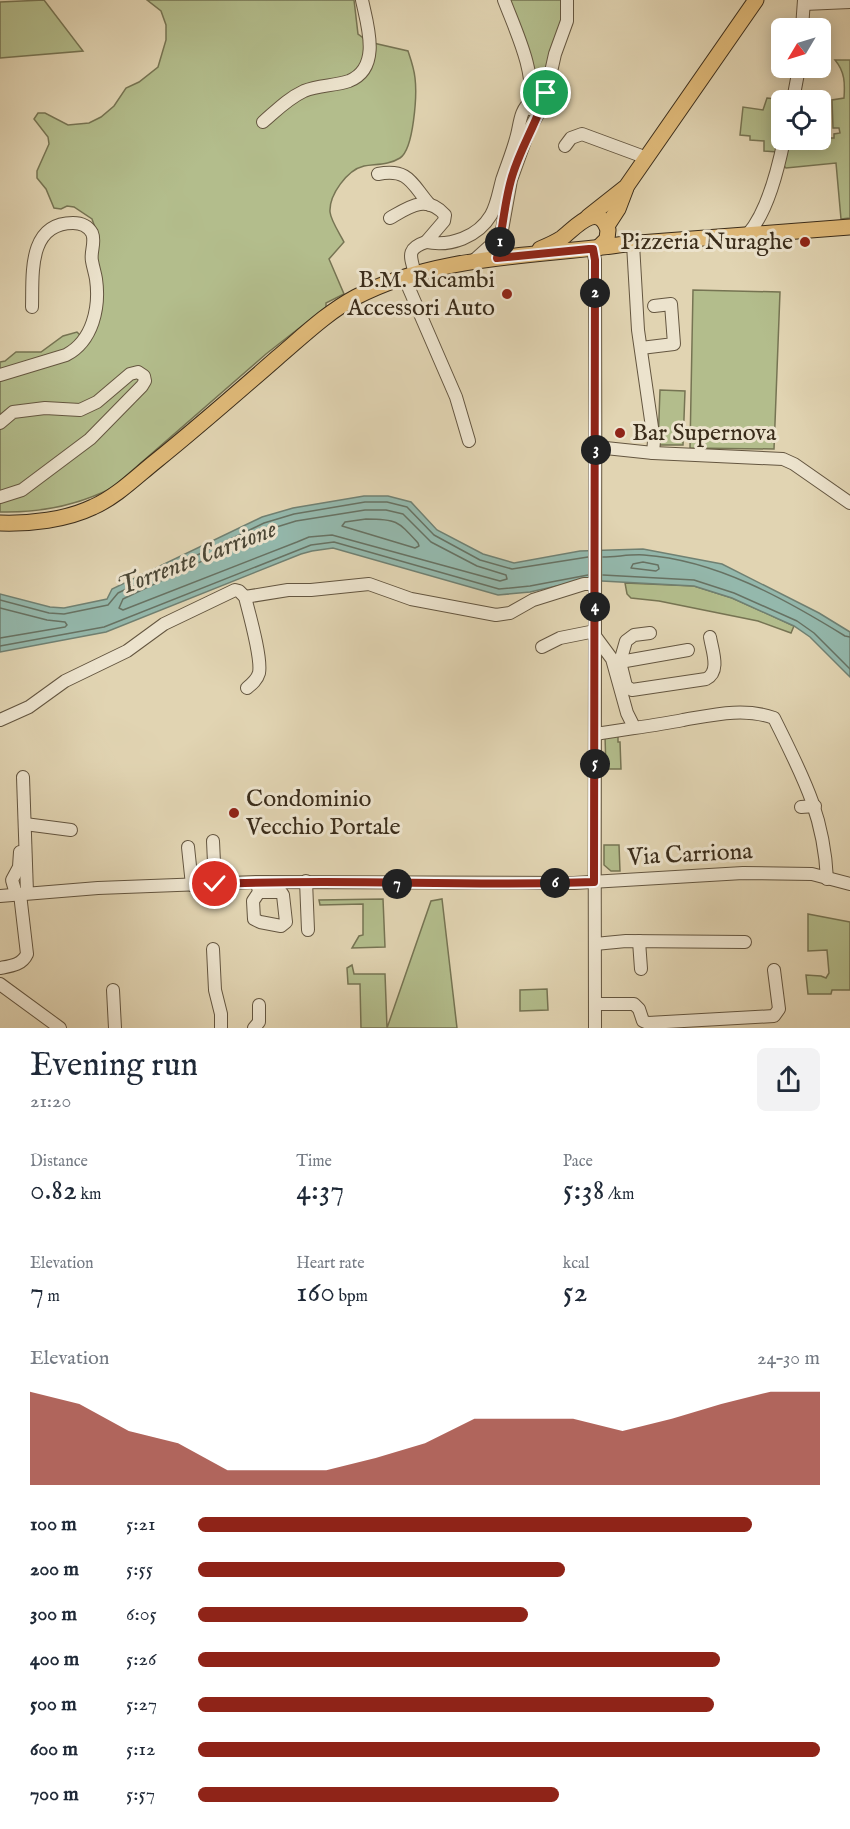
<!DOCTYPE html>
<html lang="en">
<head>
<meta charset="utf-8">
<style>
  :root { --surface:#fff; --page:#f2f2f3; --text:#1f2937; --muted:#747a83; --accent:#8f2418 }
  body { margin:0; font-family:"IM FELL English",serif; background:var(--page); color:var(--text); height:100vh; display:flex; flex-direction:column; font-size:22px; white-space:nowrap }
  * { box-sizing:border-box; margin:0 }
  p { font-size:20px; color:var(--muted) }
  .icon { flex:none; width:33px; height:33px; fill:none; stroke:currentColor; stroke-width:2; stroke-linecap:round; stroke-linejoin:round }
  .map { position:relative; height:1028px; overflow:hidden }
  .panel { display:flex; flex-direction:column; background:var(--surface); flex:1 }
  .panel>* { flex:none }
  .needle { width:39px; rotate:232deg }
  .fabs { position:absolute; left:771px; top:18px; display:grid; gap:12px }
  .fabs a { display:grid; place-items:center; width:60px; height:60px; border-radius:9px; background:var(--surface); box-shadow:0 3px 15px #0003; font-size:30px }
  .pin { position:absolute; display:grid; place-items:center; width:51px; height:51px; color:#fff; margin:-26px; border:3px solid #fff; border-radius:50%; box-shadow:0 2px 6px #0007 }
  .km { position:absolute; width:30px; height:30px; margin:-15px; border-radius:50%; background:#222; color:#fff; font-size:16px; line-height:30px; text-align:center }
  .round { display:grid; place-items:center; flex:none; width:63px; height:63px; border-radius:9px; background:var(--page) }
  .headline { display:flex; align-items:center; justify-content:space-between; height:102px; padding:0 30px }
  h1 { font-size:33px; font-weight:600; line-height:45px }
  .metrics { display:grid; grid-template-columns:repeat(3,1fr); gap:9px; height:102px; padding:6px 30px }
  .metrics div { display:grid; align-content:center }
  .metrics b { font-size:30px; font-weight:600 }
  .metrics small { font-size:16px; font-weight:400 }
  .metrics p { font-size:16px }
  .chart { height:168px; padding:12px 30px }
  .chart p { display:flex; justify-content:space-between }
  .chart svg { width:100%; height:108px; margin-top:6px; fill:var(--accent); opacity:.7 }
  ul { padding:0 30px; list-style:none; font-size:20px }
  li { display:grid; grid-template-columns:96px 72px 1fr; align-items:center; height:45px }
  li i { height:15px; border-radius:8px; background:var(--accent) }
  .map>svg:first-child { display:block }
  .green { fill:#b3bd8c; stroke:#767453; stroke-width:1.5 }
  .water { fill:#94b8ac; stroke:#708072; stroke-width:1.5 }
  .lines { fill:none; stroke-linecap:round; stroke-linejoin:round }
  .shore { stroke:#677263; stroke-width:1.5 }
  .minor-casing { stroke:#645640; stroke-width:14 }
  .major-casing { stroke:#3a2c1a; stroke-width:17 }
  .minor { stroke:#ece3cd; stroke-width:12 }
  .major { stroke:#e0ba79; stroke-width:15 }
  .route-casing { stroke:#fff; stroke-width:12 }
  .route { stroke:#8f2418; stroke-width:8 }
  .poi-dot { fill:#8f2418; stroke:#ece3cd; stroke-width:2 }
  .labels { text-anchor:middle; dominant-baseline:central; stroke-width:6; stroke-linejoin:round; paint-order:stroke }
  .poi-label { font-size:24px; fill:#3a2c1a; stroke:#ece3cd; text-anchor:end }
  .street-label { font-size:24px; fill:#3a2c1a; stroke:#ece3cd }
  .water-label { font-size:26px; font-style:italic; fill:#4c4837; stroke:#ece3cd }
</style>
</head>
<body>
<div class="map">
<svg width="850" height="1028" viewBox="0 0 850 1028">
  <rect width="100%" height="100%" fill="#e1d4b2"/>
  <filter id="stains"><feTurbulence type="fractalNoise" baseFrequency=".00333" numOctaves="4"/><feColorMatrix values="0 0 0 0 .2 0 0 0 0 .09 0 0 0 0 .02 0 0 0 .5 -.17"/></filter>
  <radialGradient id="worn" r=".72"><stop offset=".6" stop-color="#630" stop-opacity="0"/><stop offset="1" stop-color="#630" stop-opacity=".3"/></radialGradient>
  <g class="green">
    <path d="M44,0L83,51L0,58V2Z"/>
    <path d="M147,0H354L358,34L369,42L408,51C411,60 414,68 415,78C417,94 414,149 400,158C389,165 376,164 364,166C347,170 329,195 330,212C331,221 340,234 344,242L329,259L344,294L326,303V307L266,354L112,488C76,506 40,513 0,512V362L5,361L16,352H41L63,336L77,332L87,342L99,239L92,219L74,207L67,206L61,209L54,208L46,189L37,178V171L49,144L48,137L34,119L38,113H45L68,125L89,123L101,117L114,106L126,88L139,82L158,67L166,40V25L161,11Z"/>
    <path d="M509,0H562V25L541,99L537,98L536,86Z"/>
    <path d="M835,60H850V218L841,219L836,163L786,168L783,165L791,140H820L821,121H824V126H829V138H834V134L840,133L839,128H833L832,100L844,98C845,83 845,72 835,60Z"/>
    <path d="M767,98L783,100L781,139L778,152L764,151V141L750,140V136L740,135L743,107L763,110Z"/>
    <path d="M693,290L780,292L774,449L690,448Z"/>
    <path d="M660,390L685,391L683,445H658Z"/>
    <path d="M625,583L694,586L732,598L794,626L791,633L758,621L659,601L631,598L627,594Z"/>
    <path d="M605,736H618V742H620L621,769H606Z"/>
    <path d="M604,845H619L620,871H611L604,865Z"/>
    <path d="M383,899L385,947L352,948L359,936L363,935V904L320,905L319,900Z"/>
    <path d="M442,899L457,1028H361L360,984H348L347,968L352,965L354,974H385L387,1028L431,901Z"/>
    <path d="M808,914L850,922V990H832L831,994H808L806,975L821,976L826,978L829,973L827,950L808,951Z"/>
    <path d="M547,989L548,1010L520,1011V990Z"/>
  </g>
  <path class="water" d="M364,496H388L411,502L437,530L483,554L514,563L580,551L643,549L722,564L819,613L850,632V677L810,637L794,626L732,598L694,586L583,580L530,592L498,595L333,548L312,551L301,554L106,632L0,652V594L50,607L64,608L107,599L112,589L262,517L293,508Z"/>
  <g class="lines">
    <g class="shore">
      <path d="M365,510H386L403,514L431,542L477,566L506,575L507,579L500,581L332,535L309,537L297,542L123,610L119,608L123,599L267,530L296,521Z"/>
      <path d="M366,519C397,519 398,521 418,543L419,546L415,548L342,526L345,522Z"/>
      <path d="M603,557C616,557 631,554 644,555C716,560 785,599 845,636L850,637"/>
      <path d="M643,562L658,565L659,569L656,571L631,568L633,564Z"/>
      <path d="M603,575L694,580L734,593L797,621L814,633L850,669"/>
      <path d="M0,600L49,613L64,614L108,605L118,593L264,523L294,514L365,502H387L407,507L434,535L480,560L512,569L588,557"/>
      <path d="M0,608L47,620L65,622L67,625L65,627L0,638"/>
      <path d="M0,646L104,627L311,545L334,542L499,589L530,586L588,575"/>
    </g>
    <g class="minor-casing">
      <g id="minor">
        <path d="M504,0C517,34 536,72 530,109"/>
        <path d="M804,4L850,2"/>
        <path d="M802,28L804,0"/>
        <path d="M793,100L799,68"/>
        <path d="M263,122C276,111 287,99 304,91C318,85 335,86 349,81C382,68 367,24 362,0"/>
        <path d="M565,146L571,138L582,134L647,158"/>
        <path d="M378,174C410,168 412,185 430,205"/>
        <path d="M390,218C409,207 426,194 445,215L444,221L426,242C450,247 478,237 491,215C497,205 499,191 502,180C507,165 513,151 517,135C520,124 520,109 531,102"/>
        <path d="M748,234C768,211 778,169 784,140"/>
        <path d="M633,244L638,330L654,441L653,453"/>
        <path d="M593,249L595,260C596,516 594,772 595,1028"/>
        <path d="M497,258L511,180L529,130L542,107L546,94L555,54L567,21V0"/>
        <path d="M471,263L490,246L500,233"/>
        <path d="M415,274C411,257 405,249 426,242"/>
        <path d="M404,277L456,397L469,441"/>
        <path d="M641,348L674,344L671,304L654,306"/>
        <path d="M0,375L66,355C93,341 100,307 96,279C95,273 93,267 92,261C90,252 96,242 92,233C88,226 81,223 73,223C27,223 33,276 32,307"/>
        <path d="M0,423L13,412L45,408L80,410L97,402L130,374L138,372L144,376L145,381L142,386L90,439L22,490L0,497"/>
        <path d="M596,447L653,453L783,459L794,464L850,503"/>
        <path d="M245,597L288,590H311L369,584L411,599L496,615L510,613L533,600L584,584H594"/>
        <path d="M650,633L634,635L626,641L620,662L626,686L632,690L706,679C721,672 712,650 710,637"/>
        <path d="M595,636L612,659L627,713L634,727"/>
        <path d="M542,647L560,638L595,631"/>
        <path d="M615,662H620L688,650"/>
        <path d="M0,720L29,707L65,681L127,651L164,624L235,590L239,591L245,597C249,613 262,658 259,673C257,680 252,684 247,688"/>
        <path d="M596,734C624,729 654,726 683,720C712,715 744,707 774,718C802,775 824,814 827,879"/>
        <path d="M23,777L27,893"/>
        <path d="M801,807L815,806"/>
        <path d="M25,824L71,830"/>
        <path d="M213,841L215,884"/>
        <path d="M188,847L192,885"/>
        <path d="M306,881L308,930"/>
        <path d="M257,882L259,892H281L283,895L286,922L281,926L260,922L254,919L253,901L259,892"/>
        <path d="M16,894L12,880L19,867L20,852"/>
        <path d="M0,896L98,888L257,882L574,883L743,873L812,874L850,884"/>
        <path d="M639,941L641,969"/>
        <path d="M595,944L626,941L745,942"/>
        <path d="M213,949L215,990L221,1014V1028"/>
        <path d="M0,968C11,966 22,965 27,954L20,894"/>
        <path d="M0,984L60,1028"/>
        <path d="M113,990L115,1028"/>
        <path d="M595,1004H634L639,1009L643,1021L648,1023L774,1016L779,1009L774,970"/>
        <path d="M254,1028L259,1022V1005"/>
      </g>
    </g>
    <g class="major-casing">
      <g id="major">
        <path d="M588,217L626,187L756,0"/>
        <path d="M607,226L618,209L626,188"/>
        <path d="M540,249C547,246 556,242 562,238C575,228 598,200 608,230L607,239L598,248"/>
        <path d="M0,523C30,524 66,520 93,507C116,497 136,477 156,461C197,428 237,393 277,358C302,337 326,313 356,297C438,254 537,257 626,244L850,227"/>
      </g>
    </g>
    <use href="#minor" class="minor"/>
    <use href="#major" class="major"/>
  </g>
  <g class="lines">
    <g class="route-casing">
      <path id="route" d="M215,884C342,878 468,887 594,882L595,260L593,249H589L497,258C502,233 504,205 511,180C519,150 537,123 546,93"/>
    </g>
    <use href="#route" class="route"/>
  </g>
  <g class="poi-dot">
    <circle cx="805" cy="242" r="6"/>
    <circle cx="507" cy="294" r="6"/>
    <circle cx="620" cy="433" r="6"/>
    <circle cx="234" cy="813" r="6"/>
  </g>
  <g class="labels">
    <g class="poi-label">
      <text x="793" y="242">Pizzeria Nuraghe</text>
      <text x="495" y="280">B.M. Ricambi<tspan x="495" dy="28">Accessori Auto</tspan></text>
      <text x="632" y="433" text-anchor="start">Bar Supernova</text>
      <text x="246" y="799" text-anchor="start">Condominio<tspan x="246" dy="28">Vecchio Portale</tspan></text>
    </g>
    <g class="street-label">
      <text transform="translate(690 855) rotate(-3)">Via Carriona</text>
    </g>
    <g class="water-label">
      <text transform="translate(197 558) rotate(-21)">Torrente Carrione</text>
    </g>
  </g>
  <rect width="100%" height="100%" filter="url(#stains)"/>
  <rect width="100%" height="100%" fill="url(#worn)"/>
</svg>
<div class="fabs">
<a><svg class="needle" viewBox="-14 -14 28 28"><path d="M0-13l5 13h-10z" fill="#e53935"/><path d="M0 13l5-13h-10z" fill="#747a83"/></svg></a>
<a><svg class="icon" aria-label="locate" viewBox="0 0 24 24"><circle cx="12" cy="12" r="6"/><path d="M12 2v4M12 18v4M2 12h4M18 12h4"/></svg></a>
</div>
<div class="pin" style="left:546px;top:93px;background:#1e9e55"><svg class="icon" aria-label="arrive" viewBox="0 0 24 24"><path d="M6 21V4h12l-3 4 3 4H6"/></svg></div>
<div class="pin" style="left:215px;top:884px;background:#d93025"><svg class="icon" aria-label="check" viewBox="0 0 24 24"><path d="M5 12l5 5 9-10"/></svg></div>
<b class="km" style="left:500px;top:242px">1</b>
<b class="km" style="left:595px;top:293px">2</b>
<b class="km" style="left:596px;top:450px">3</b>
<b class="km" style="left:595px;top:607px">4</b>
<b class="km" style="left:595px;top:764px">5</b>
<b class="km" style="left:555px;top:883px">6</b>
<b class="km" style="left:397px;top:884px">7</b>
</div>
<section class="panel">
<div class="headline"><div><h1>Evening run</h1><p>21:20</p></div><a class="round"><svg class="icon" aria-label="share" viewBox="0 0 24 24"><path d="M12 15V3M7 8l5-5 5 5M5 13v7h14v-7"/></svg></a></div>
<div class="metrics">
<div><p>Distance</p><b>0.82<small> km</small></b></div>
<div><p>Time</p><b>4:37</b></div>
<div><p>Pace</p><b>5:38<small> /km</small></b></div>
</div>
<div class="metrics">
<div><p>Elevation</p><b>7<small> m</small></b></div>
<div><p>Heart rate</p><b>160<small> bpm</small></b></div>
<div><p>kcal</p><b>52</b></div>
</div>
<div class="chart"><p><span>Elevation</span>24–30 m</p>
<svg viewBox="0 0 160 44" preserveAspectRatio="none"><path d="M0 44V6L10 11L20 22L30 27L40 38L50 38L60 38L70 33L80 27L90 17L100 17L110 17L120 22L130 17L140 11L150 6L160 6V44z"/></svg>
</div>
<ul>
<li><b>100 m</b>5:21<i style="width:89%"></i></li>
<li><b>200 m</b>5:55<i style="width:59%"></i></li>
<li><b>300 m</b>6:05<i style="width:53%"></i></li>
<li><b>400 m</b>5:26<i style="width:84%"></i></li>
<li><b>500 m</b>5:27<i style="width:83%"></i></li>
<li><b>600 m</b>5:12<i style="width:100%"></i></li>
<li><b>700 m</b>5:57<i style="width:58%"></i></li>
</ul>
</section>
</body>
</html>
